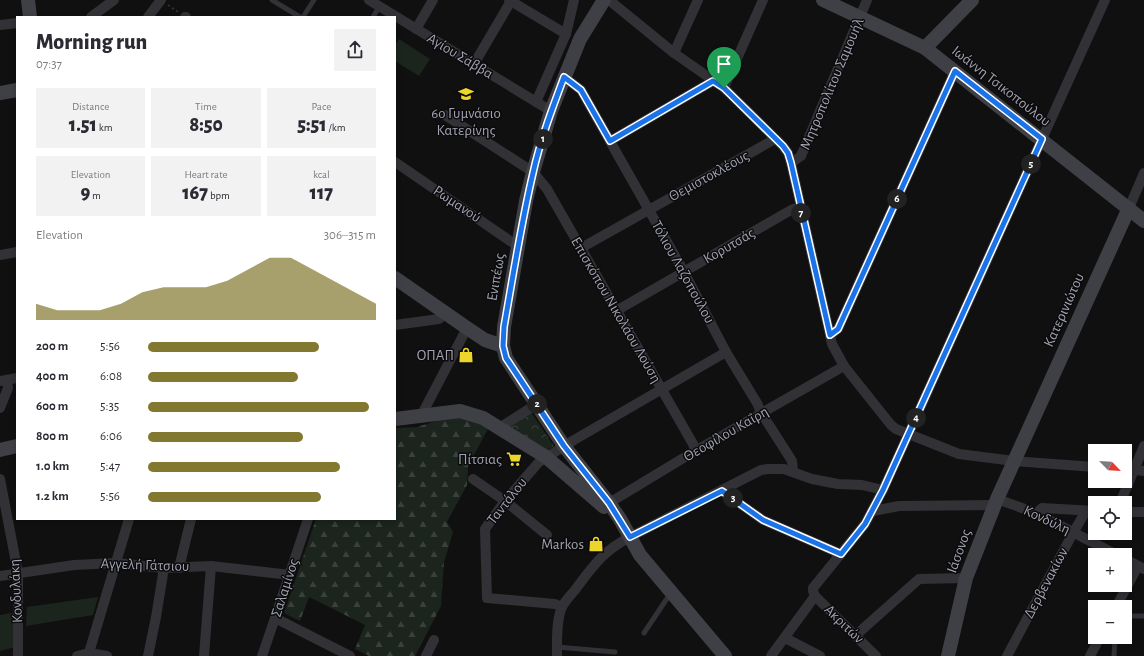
<!DOCTYPE html>
<html lang="en">
<head>
<meta charset="utf-8">
<style>
  :root { --surface:#fff; --page:#f2f2f3; --text:#2b2b33; --muted:#7c7c81; --accent:#827830 }
  body { margin:0; font-family:"Alegreya Sans",sans-serif; background:var(--page); color:var(--text); height:100vh; display:flex; flex-direction:column; font-size:15px; white-space:nowrap }
  * { box-sizing:border-box; margin:0 }
  p { font-size:13px; color:var(--muted) }
  .icon { flex:none; width:22px; height:22px; fill:none; stroke:currentColor; stroke-width:2; stroke-linecap:round; stroke-linejoin:round }
  .map { position:relative; flex:1; overflow:hidden }
  .drawer { position:absolute; left:16px; top:16px; width:380px; height:504px; display:flex; flex-direction:column; background:var(--surface); border-radius:0px; box-shadow:0 2px 6px #0003 }
  .drawer>* { flex:none }
  .needle { width:26px; rotate:115deg }
  .controls { position:absolute; left:1088px; top:444px; display:grid; gap:8px }
  .controls a { display:grid; place-items:center; width:44px; height:44px; border-radius:0px; background:var(--surface); box-shadow:0 2px 6px #0003; font-size:20px }
  .pin { position:absolute; display:grid; place-items:center; width:34px; height:34px; color:#fff; margin:-41px -17px; border-radius:50% 50% 50% 0; rotate:-45deg; box-shadow:0 0 4px #0007 }
  .pin .icon { rotate:45deg }
  .km { position:absolute; width:20px; height:20px; margin:-10px; border-radius:50%; background:#222; color:#fff; font-size:11px; line-height:20px; text-align:center }
  .round { display:grid; place-items:center; flex:none; width:42px; height:42px; border-radius:0px; background:var(--page) }
  .head { display:flex; align-items:center; justify-content:space-between; height:68px; padding:0 20px }
  h1 { font-size:22px; font-weight:800; line-height:30px }
  .stats { display:grid; grid-template-columns:repeat(3,1fr); gap:6px; height:68px; padding:4px 20px }
  .stats div { display:grid; align-content:center; border-radius:0px; background:var(--page); text-align:center }
  .stats b { font-size:20px; font-weight:800 }
  .stats small { font-size:11px; font-weight:400 }
  .stats p { font-size:11px }
  .chart { height:112px; padding:8px 20px }
  .chart p { display:flex; justify-content:space-between }
  .chart svg { width:100%; height:72px; margin-top:4px; fill:var(--accent); opacity:.7 }
  ul { padding:0 20px; list-style:none; font-size:13px }
  li { display:grid; grid-template-columns:64px 48px 1fr; align-items:center; height:30px }
  li i { height:10px; border-radius:5px; background:var(--accent) }
  .map>svg:first-child { display:block }
  .grass { fill:#1c241e }
  .forest { fill:url(#forest-firs) }
  .park { fill:url(#park-crowns) }
  .lines { fill:none; stroke-linecap:round; stroke-linejoin:round }
  .path { stroke:#37383d; stroke-width:1.5; stroke-dasharray:2 3; stroke-linecap:butt }
  .lane { stroke:#313136; stroke-width:5 }
  .street { stroke:#313136; stroke-width:10 }
  .secondary { stroke:#3f3f46; stroke-width:14 }
  .route-casing { stroke:#fff; stroke-width:8 }
  .route { stroke:#1a73e8; stroke-width:5 }
  .labels { text-anchor:middle; dominant-baseline:central; stroke-width:3; stroke-linejoin:round; paint-order:stroke }
  .street-label { font-size:15px; fill:#a1a3b2; stroke:#0b0b0c }
  .poi-label { font-size:15px; fill:#a1a3b2; stroke:#0b0b0c; text-anchor:end }
</style>
</head>
<body>
<div class="map">
<svg width="1144" height="656" viewBox="0 0 1144 656">
  <defs>
    <pattern id="forest-firs" width="22" height="20" patternUnits="userSpaceOnUse"><rect width="22" height="20" fill="#1c241e"/><path d="M5 1l3.5 6h-7zM16 11l3.5 6h-7z" fill="#3a413c"/></pattern>
    <pattern id="park-crowns" width="20" height="18" patternUnits="userSpaceOnUse"><rect width="20" height="18" fill="#1c241e"/><path d="M2 6a3 3 0 1 1 6 0M12 15a3 3 0 1 1 6 0" fill="none" stroke="#3a413c"/></pattern>
  </defs>
  <rect width="100%" height="100%" fill="#101011"/>
  <g class="grass">
    <path d="M399,39L430,59L419,76L395,61V46Z"/>
    <path d="M98,597L93,615L26,626L27,607Z"/>
    <path d="M16,612L15,647L0,651V615Z"/>
  </g>
  <path class="forest" d="M452,416H465L489,427L468,466L467,485L447,522L453,532L444,562L441,606L415,656H369L355,649L365,625L309,597L300,621L284,613L316,519H395V428L417,427Z"/>
  <path class="park" d="M530,411L554,446L544,452L505,427Z"/>
  <g class="lines">
    <path class="path" d="M168,5L178,12"/>
    <g class="lane">
      <path d="M272,0L300,17"/>
      <path d="M303,17L314,0"/>
      <path d="M373,17L379,7"/>
      <path d="M1125,618L1128,616H1144"/>
      <path d="M644,633L670,594"/>
      <path d="M557,647L615,652"/>
      <path d="M1114,656L1115,637"/>
    </g>
    <g class="street">
      <path d="M369,0L551,111"/>
      <path d="M509,0L566,34"/>
      <path d="M609,0L674,53L724,88L783,146L788,153L791,163L832,344L844,366L891,425L896,429L959,454L1014,461L1095,467"/>
      <path d="M91,17L114,0"/>
      <path d="M148,17L161,0"/>
      <path d="M185,17H186"/>
      <path d="M0,25L17,23"/>
      <path d="M416,29L433,0"/>
      <path d="M674,53L698,0"/>
      <path d="M474,64L511,1"/>
      <path d="M564,77L581,90L684,272L726,352L757,403L762,414L792,461L793,471"/>
      <path d="M724,88L763,0"/>
      <path d="M536,102L566,34L574,0"/>
      <path d="M445,115L533,172L547,189L693,444L695,451"/>
      <path d="M610,141L713,81"/>
      <path d="M395,162L519,247"/>
      <path d="M791,163L801,156L867,0"/>
      <path d="M1129,208L1144,173"/>
      <path d="M581,248L775,139"/>
      <path d="M0,255L17,252"/>
      <path d="M616,311L791,210L800,207"/>
      <path d="M395,325L439,319L446,313"/>
      <path d="M830,335L838,329L955,71"/>
      <path d="M0,381L17,378"/>
      <path d="M0,408L8,388L7,380"/>
      <path d="M421,416L467,328"/>
      <path d="M499,428L537,404"/>
      <path d="M1125,469L1144,471"/>
      <path d="M0,479L18,573V656"/>
      <path d="M473,479L505,501L547,535"/>
      <path d="M722,491L763,520L841,554"/>
      <path d="M997,499L1036,513L1117,555"/>
      <path d="M609,503L695,451L844,366"/>
      <path d="M1120,503L1144,446"/>
      <path d="M873,511L899,506L995,505"/>
      <path d="M1125,512H1144"/>
      <path d="M1036,513L1042,508L1095,511"/>
      <path d="M1125,559L1144,569"/>
      <path d="M179,568L191,519"/>
      <path d="M0,576L74,565L116,563L164,568L211,566L290,575"/>
      <path d="M562,607L555,604L487,598L485,529L505,501L539,462L574,440L726,352"/>
      <path d="M1116,607L1138,566"/>
      <path d="M275,618L350,656"/>
      <path d="M856,635L919,579L966,578"/>
      <path d="M785,638L820,656"/>
      <path d="M77,656L89,653L107,656"/>
      <path d="M88,656L129,519"/>
      <path d="M148,656L156,617L164,568"/>
      <path d="M204,656L211,566"/>
      <path d="M262,656L275,618L308,519"/>
      <path d="M426,656L434,640"/>
      <path d="M557,656C557,642 556,620 562,607C565,601 571,595 575,590C593,566 603,551 630,537L761,470L768,469H784L812,479L838,484L862,485L883,490"/>
      <path d="M771,656L815,596"/>
      <path d="M876,656L815,596L813,591V588L865,524L883,490L1105,0"/>
      <path d="M1007,656L1073,533L1086,511"/>
      <path d="M1090,656L1100,637"/>
    </g>
    <g class="secondary">
      <path d="M28,0L30,17"/>
      <path d="M604,0L580,39L551,111L533,172L526,201L504,327L503,346L506,358L564,446L609,503L620,519L640,555L725,656"/>
      <path d="M823,0L925,48L1144,221"/>
      <path d="M925,48L972,0"/>
      <path d="M0,93L17,90"/>
      <path d="M395,278L467,328L485,340L503,346"/>
      <path d="M395,419L460,411L483,418L546,457L604,507"/>
      <path d="M0,450L17,446"/>
      <path d="M948,656L966,578L997,499L1129,208"/>
    </g>
  </g>
  <g class="lines">
    <g class="route-casing">
      <path id="route" d="M955,71L1042,139L883,490L865,524L841,554L763,520L722,491L630,537L609,503L564,446L506,358L503,346L504,327C513,276 521,224 533,173C540,141 552,109 564,77L581,90L610,141L713,81L724,88L783,146L788,153L791,163L830,335L838,329Z"/>
    </g>
    <use href="#route" class="route"/>
  </g>
  <defs>
    <g id="school-bare" transform="scale(1.2)"><path d="M0-5L7-2L0 1L-7-2ZM-4 1L0 2.5L4 1V4Q0 6-4 4Z" fill="#edd62c" stroke="#0b0b0c" stroke-width="2.5" paint-order="stroke"/></g>
    <g id="shop-bare" transform="scale(1.2)"><path d="M-5-2.5h2.3a2.7 3.5 0 0 1 5.4 0H5L5.5 6h-11ZM-1.5-2.5h3a1.5 2.3 0 0 0-3 0Z" fill="#edd62c" stroke="#0b0b0c" stroke-width="2.5" paint-order="stroke"/></g>
    <g id="supermarket-bare" transform="scale(1.2)"><path d="M-6-5.5h2.5l.6 2H6L4.5 2H-2.5L-4.4-4H-6ZM-1.5 3.2a1.3 1.3 0 1 0 .1 0ZM3 3.2a1.3 1.3 0 1 0 .1 0Z" fill="#edd62c" stroke="#0b0b0c" stroke-width="2.5" paint-order="stroke"/></g>
  </defs>
  <g fill-rule="evenodd">
    <use href="#school-bare" x="466" y="94"/>
    <use href="#shop-bare" x="466" y="355"/>
    <use href="#supermarket-bare" x="514" y="459"/>
    <use href="#shop-bare" x="596" y="544"/>
  </g>
  <g class="labels">
    <g class="street-label">
      <text transform="translate(460 56) rotate(31)">Αγίου Σάββα</text>
      <text transform="translate(832 84) rotate(-67)">Μητροπολίτου Σαμουήλ</text>
      <text transform="translate(1001 86) rotate(38)">Ιωάννη Τσικοπούλου</text>
      <text transform="translate(709 176) rotate(-29)">Θεμιστοκλέους</text>
      <text transform="translate(457 204) rotate(34)">Ρωμανού</text>
      <text transform="translate(729 246) rotate(-30)">Κορυτσάς</text>
      <text transform="translate(683 272) rotate(61)">Τόλιου Λαζοπούλου</text>
      <text transform="translate(496 277) rotate(-80)">Ενιπέως</text>
      <text transform="translate(616 310) rotate(60)">Επισκόπου Νικολάου Λούση</text>
      <text transform="translate(1064 310) rotate(-66)">Κατερινιώτου</text>
      <text transform="translate(726 434) rotate(-30)">Θεοφίλου Καΐρη</text>
      <text transform="translate(507 501) rotate(-52)">Ταντάλου</text>
      <text transform="translate(1047 520) rotate(25)">Κονδύλη</text>
      <text transform="translate(959 551) rotate(-70)">Ιάσονος</text>
      <text transform="translate(145 565) rotate(2)">Αγγελή Γάτσιου</text>
      <text transform="translate(1046 583) rotate(-62)">Δερβενακίων</text>
      <text transform="translate(285 588) rotate(-72)">Σαλαμίνος</text>
      <text transform="translate(16 591) rotate(-93)">Κονδυλάκη</text>
      <text transform="translate(844 624) rotate(44)">Ακριτών</text>
    </g>
    <g class="poi-label">
      <text x="466" y="113" text-anchor="middle">6ο Γυμνάσιο<tspan x="466" dy="17">Κατερίνης</tspan></text>
      <text x="454" y="355">ΟΠΑΠ</text>
      <text x="502" y="459">Πίτσιας</text>
      <text x="584" y="544">Markos</text>
    </g>
  </g>
</svg>
<div class="controls">
<a><svg class="needle" viewBox="-14 -14 28 28"><path d="M0-13l5 13h-10z" fill="#e53935"/><path d="M0 13l5-13h-10z" fill="#7c7c81"/></svg></a>
<a><svg class="icon" aria-label="locate" viewBox="0 0 24 24"><circle cx="12" cy="12" r="6"/><path d="M12 2v4M12 18v4M2 12h4M18 12h4"/></svg></a>
<a>+</a>
<a>−</a>
</div>
<div class="pin" style="left:724px;top:88px;background:#1e9e55"><svg class="icon" aria-label="arrive" viewBox="0 0 24 24"><path d="M6 21V4h12l-3 4 3 4H6"/></svg></div>
<b class="km" style="left:543px;top:139px">1</b>
<b class="km" style="left:537px;top:404px">2</b>
<b class="km" style="left:733px;top:498px">3</b>
<b class="km" style="left:916px;top:418px">4</b>
<b class="km" style="left:1031px;top:164px">5</b>
<b class="km" style="left:897px;top:199px">6</b>
<b class="km" style="left:801px;top:213px">7</b>
<section class="drawer">
<div class="head"><div><h1>Morning run</h1><p>07:37</p></div><a class="round"><svg class="icon" aria-label="share" viewBox="0 0 24 24"><path d="M12 15V3M7 8l5-5 5 5M5 13v7h14v-7"/></svg></a></div>
<div class="stats">
<div><p>Distance</p><b>1.51<small> km</small></b></div>
<div><p>Time</p><b>8:50</b></div>
<div><p>Pace</p><b>5:51<small> /km</small></b></div>
</div>
<div class="stats">
<div><p>Elevation</p><b>9<small> m</small></b></div>
<div><p>Heart rate</p><b>167<small> bpm</small></b></div>
<div><p>kcal</p><b>117</b></div>
</div>
<div class="chart"><p><span>Elevation</span>306–315 m</p>
<svg viewBox="0 0 160 44" preserveAspectRatio="none"><path d="M0 44V34L10 38L20 38L30 38L40 34L50 27L60 24L70 24L80 24L90 20L100 13L110 6L120 6L130 13L140 20L150 27L160 34V44z"/></svg>
</div>
<ul>
<li><b>200 m</b>5:56<i style="width:75%"></i></li>
<li><b>400 m</b>6:08<i style="width:66%"></i></li>
<li><b>600 m</b>5:35<i style="width:97%"></i></li>
<li><b>800 m</b>6:06<i style="width:68%"></i></li>
<li><b>1.0 km</b>5:47<i style="width:84%"></i></li>
<li><b>1.2 km</b>5:56<i style="width:76%"></i></li>
</ul>
</section>
</div>
</body>
</html>
